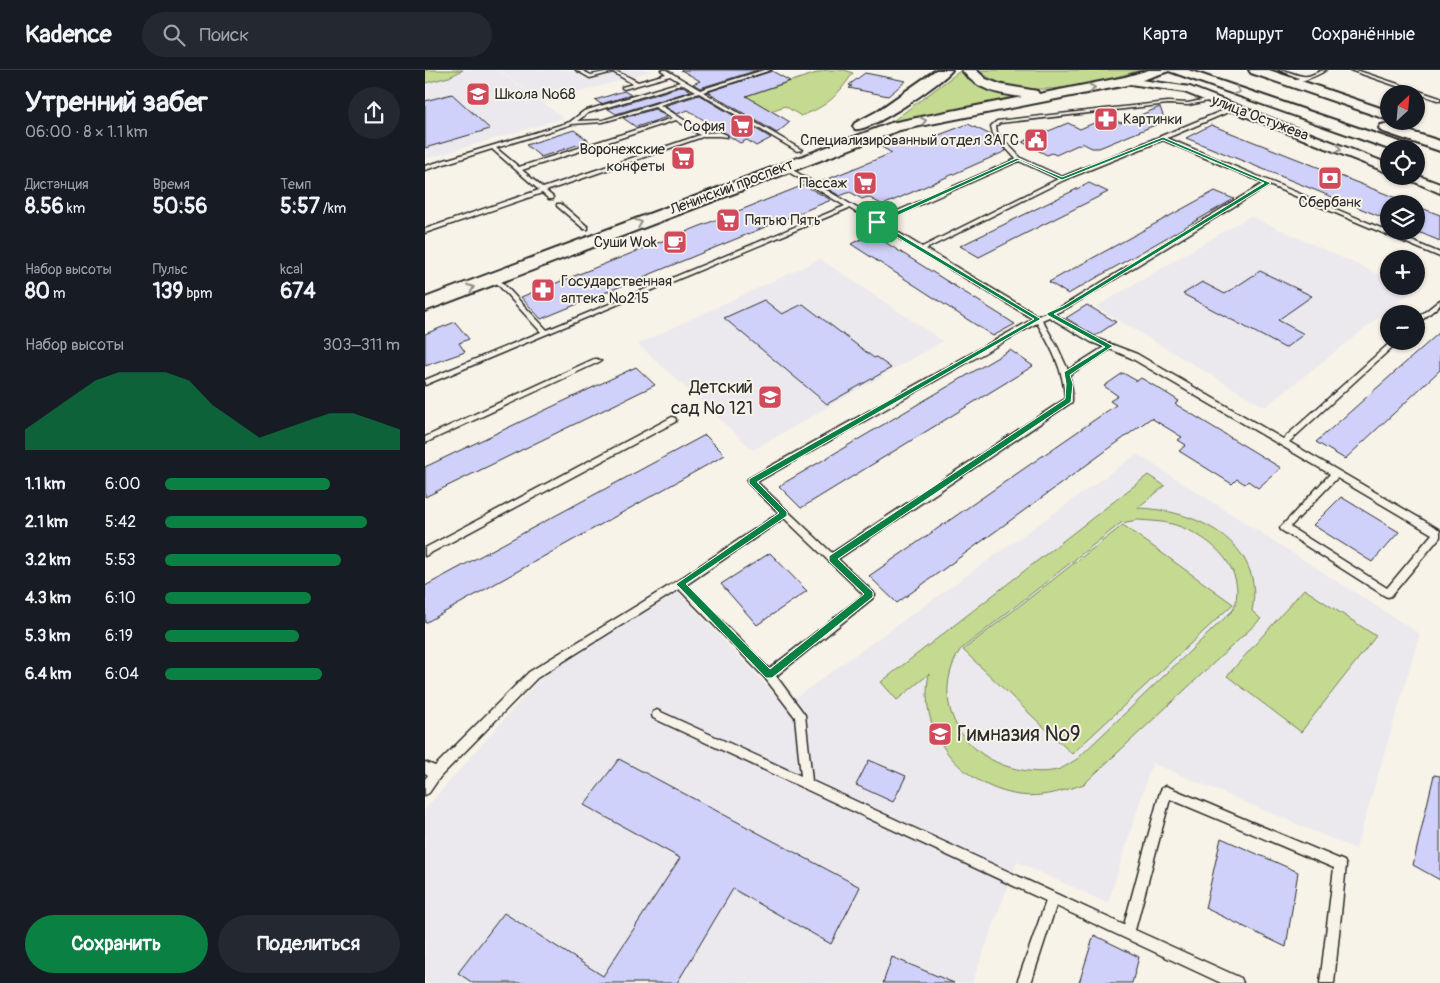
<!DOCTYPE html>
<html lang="ru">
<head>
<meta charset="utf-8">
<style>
  :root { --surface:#171b24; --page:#242831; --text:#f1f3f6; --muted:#9ea1a6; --line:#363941; --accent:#0b8043 }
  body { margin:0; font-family:Pangolin,sans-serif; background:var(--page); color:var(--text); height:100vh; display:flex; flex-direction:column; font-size:19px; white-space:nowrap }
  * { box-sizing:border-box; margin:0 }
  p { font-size:16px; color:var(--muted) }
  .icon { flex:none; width:28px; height:28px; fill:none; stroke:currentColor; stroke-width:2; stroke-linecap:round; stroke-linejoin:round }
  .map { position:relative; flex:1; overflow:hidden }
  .side { display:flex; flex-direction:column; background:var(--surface); width:425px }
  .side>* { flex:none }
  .needle { width:32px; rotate:26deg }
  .controls { position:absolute; left:955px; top:15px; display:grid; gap:10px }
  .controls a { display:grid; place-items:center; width:45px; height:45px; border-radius:50%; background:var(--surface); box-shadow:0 1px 4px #0004; font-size:25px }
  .pin { position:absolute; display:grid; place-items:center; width:42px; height:42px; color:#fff; margin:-21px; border-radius:10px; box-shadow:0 2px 8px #0006 }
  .round { display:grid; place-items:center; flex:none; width:52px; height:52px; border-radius:26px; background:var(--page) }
  .head { display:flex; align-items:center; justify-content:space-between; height:85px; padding:0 25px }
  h1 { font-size:28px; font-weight:700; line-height:38px }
  .figures { display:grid; grid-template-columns:repeat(3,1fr); gap:8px; height:85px; padding:5px 25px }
  .figures div { display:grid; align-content:center }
  .figures b { font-size:21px; font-weight:700 }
  .figures small { font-size:14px; font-weight:400 }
  .figures p { font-size:14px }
  .chart { height:140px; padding:10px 25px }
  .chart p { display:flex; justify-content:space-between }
  .chart svg { width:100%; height:90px; margin-top:5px; fill:var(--accent); opacity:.7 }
  .action { display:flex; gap:10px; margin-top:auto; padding:10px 25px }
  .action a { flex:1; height:58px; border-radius:30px; background:var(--accent); color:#fff; font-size:20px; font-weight:700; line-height:58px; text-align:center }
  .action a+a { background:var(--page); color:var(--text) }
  ul { padding:0 25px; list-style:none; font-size:16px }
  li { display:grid; grid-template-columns:80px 60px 1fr; align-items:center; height:38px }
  li i { height:12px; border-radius:6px; background:var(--accent) }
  header { display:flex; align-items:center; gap:30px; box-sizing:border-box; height:70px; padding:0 25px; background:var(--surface); border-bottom:1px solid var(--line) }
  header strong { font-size:24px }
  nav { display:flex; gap:28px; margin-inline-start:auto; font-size:18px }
  .search { width:350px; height:45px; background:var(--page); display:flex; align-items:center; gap:12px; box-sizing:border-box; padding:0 18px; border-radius:28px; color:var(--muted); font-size:19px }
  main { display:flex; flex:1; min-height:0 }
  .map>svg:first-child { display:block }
  .built { fill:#ebe9ed }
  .green { fill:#c4da90; stroke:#78825e; fill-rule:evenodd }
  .building { fill:#cfd1fa; stroke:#2b2b2b }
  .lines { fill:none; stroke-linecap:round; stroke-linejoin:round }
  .service-casing { stroke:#2b2b2b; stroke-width:3 }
  .tertiary-casing { stroke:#2b2b2b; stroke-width:4 }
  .primary-casing { stroke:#2b2b2b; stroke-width:4 }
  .service { fill:#f7f3e8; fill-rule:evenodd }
  .tertiary { fill:#f7f3e8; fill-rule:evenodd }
  .primary { fill:#f7f3e8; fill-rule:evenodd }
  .oneway { stroke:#918f8a }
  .route { fill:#0b8043; stroke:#fff; fill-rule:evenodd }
  .labels { text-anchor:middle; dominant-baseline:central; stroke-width:4; stroke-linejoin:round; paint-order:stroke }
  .far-poi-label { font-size:15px; fill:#2b2b2b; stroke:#f7f3e8; text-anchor:end }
  .far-street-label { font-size:15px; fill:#2b2b2b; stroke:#f7f3e8 }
  .poi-label { font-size:18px; fill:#2b2b2b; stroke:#f7f3e8; text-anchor:end }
  .near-poi-label { font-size:21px; fill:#2b2b2b; stroke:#f7f3e8; text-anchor:start }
</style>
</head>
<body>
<header>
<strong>Kadence</strong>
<div class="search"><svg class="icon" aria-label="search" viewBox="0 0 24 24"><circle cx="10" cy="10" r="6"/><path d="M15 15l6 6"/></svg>Поиск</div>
<nav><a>Карта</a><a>Маршрут</a><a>Сохранённые</a></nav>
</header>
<main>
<section class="side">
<div class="head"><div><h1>Утренний забег</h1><p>06:00 · 8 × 1.1 km</p></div><a class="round"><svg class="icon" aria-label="share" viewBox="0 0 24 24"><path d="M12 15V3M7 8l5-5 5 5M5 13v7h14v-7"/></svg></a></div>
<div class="figures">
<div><p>Дистанция</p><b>8.56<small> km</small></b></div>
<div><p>Время</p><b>50:56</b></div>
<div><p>Темп</p><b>5:57<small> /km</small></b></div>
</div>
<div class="figures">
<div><p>Набор высоты</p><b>80<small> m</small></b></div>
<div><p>Пульс</p><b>139<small> bpm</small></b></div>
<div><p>kcal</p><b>674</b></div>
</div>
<div class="chart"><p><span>Набор высоты</span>303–311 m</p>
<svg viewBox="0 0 160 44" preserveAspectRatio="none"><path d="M0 44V34L10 26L20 18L30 10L40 6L50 6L60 6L70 10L80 22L90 30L100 38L110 34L120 30L130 26L140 26L150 30L160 34V44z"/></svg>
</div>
<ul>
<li><b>1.1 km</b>6:00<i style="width:70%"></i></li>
<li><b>2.1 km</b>5:42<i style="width:86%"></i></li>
<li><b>3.2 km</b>5:53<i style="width:75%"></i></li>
<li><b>4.3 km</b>6:10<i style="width:62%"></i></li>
<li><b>5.3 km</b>6:19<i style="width:57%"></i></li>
<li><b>6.4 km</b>6:04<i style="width:67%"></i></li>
</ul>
<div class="action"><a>Сохранить</a><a>Поделиться</a></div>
</section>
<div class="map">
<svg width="1015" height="913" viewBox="0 0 1015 913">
  <rect width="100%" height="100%" fill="#f7f3e8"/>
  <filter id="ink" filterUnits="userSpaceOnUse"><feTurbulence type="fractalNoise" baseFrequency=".02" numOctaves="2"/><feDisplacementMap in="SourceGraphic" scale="10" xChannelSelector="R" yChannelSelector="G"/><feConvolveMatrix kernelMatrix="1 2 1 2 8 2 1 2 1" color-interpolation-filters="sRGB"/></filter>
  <g filter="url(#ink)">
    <g class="built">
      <path d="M0,0H73L139,48L0,89Z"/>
      <path d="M74,0H230L119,33Z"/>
      <path d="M825,146L964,209V216H980L989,220L840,337L671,237Z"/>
      <path d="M395,189L518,271L328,380L213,274Z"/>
      <path d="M712,384L995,564L931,779L727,693L683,833L592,792L547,913H0V739L117,606L253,522L360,635Z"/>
    </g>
    <g class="green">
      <path d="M0,0H38L24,7L0,13Z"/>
      <path d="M401,0H420L428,3C412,26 403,36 376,46L360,36L334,45L308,30Z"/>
      <path d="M553,0H716C668,14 595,35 553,0Z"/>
      <path d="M535,1C550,20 577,24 600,27L465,53Z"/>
      <path d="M723,405L740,416L712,438C769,439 841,472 827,541L836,549L659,714C639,721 616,728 594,725C536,716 492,663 504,604L472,630L456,612ZM713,450C724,451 736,451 747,454C783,464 825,499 808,540L652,689C647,692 641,696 635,699C624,703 608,702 597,700C538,690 503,633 535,580L696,453Z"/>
      <path d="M698,455L808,534L647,684L538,580Z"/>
      <path d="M879,519L951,566L876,662L802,606Z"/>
    </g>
    <g class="building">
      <path d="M256,0H333L275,18L268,14L275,11Z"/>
      <path d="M347,1L365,11L321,26L365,52L352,63L283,22Z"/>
      <path d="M440,3L481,11L463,26L424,18L427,16L424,15Z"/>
      <path d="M258,16L266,21L191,44L183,39Z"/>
      <path d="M199,21L206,25L176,34L170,30Z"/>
      <path d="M27,24L65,59L0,78V31Z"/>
      <path d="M274,25L346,68L331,76L322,70L315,73L263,40L252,44L239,36Z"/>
      <path d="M735,37L740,51L674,78H667L657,73L631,85L627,83L622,85L597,72L643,53L655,59L683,47L696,53Z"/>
      <path d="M230,39L242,47L211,57L198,48Z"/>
      <path d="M543,54L566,65L581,81L458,135L443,127L437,129L425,122L415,126L393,113L467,83L448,72L465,66L485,76Z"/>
      <path d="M786,55L971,128L987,134H964V150L761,68Z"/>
      <path d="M149,60L164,71L116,87L101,75Z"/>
      <path d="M664,113L683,122L554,187L535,176Z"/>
      <path d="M379,115L406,130L116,249L96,227Z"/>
      <path d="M790,121L809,129L643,224L624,212Z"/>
      <path d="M991,136L1015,145V171L991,161Z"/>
      <path d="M447,164L590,254L568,266L426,174Z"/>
      <path d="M835,201L887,226L853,250L879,264L860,278L758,224L777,212L800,224Z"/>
      <path d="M339,230L357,244L378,234L449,288L451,287L466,298L402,334L299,248Z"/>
      <path d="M662,235L691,252L670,266L641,248Z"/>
      <path d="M30,252L44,269L34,273L40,282L0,296V264Z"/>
      <path d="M1015,262V300L920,389L891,372Z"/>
      <path d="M585,280L608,296L376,438L354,416Z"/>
      <path d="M211,297L230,315L0,427V397Z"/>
      <path d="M698,303L712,311L716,308L738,321L754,331L750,334L856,398L833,418L823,411L820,414L812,409L807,414L754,381L761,375L753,370L757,367L726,348L472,533L444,506L691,335L685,331L693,326L679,316Z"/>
      <path d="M280,365L300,385L0,553V516Z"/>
      <path d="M916,427L974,462L947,492L888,455Z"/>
      <path d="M345,483L382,521L332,555L296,514Z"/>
      <path d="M194,689L435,817L406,874L308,819L252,913H48L33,903L79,843L178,906L255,788L159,735Z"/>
      <path d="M444,690L481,706L468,732L431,715Z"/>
      <path d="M1009,705L1015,706V810L988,795Z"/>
      <path d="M796,768L873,802L861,877L780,838Z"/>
      <path d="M669,865L714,887L707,913H654Z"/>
      <path d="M467,887L529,913H458Z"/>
    </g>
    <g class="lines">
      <g class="service-casing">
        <g id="service">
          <path d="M151,0H156L166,5C192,0 190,0 213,12L241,4L236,0H241L275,20L339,0H346L278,22L377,80L372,81L274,23L235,35L280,63L295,62L302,65V67L294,66H280L121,121L128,127V129H124L117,123L0,163V159L114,120L67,79L0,100V96L145,52L159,41L255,12L245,6L199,19L197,18V17L208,14L188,2L165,8ZM258,14L271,21L178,50L152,51L163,43ZM230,37L248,48L94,97L71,78L147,54L178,52ZM251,50L275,65L118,118L97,100Z"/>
          <path d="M854,0C863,0 869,5 878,6C886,8 893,0 901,0C891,7 879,10 868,14H866V12L874,8Z"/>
          <path d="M925,0H931L1015,28V31Z"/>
          <path d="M786,28L788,29V30L763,35L743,34L575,53L571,56L572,63L596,88L637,107L804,38H808V40L742,68L1015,183V187L844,115L642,238L629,244L670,268L712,284L858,369L967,271H974L864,372L1015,460V467L966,526L963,527L960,526L856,460L855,458L905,404L706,288L685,279L644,305L647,319V332L413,489L448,522L450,525L448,528L351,606L380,645L387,711L699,855L735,722L737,718L741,716L919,791L921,795L909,913H895L909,798L745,729L710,860L816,908L818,913H796L631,836L606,913H592L621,831L228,648L227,645L228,642L232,640L236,642L376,706L370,647L340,608L254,519L112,608L15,707L4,723L0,725V709L3,705L0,703V692L10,696L104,602L252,511L354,443L323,413L322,411L323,409L608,249L424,138L0,315V310L116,262L68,209V207H72L122,260L420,136L357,98V96H361L452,150L591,89L568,64L566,56L572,51L743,32L763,33ZM738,70L839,113L638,236L613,246L501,179L639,110ZM594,91L633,109L497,177L456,152ZM624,247L666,272L679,277L643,300L633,278L617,250ZM612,253C626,277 639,300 640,329L407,483L332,412ZM912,408L1007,464L962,518L865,457ZM359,448L439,525L344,599L261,515Z"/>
          <path d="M132,134H136L163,157V159H159L132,136Z"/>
          <path d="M1015,230V235L991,255V249Z"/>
          <path d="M169,289H172L176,291L0,373V367Z"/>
          <path d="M247,347L250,348L251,350L250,352L0,486V478Z"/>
        </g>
      </g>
      <g class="tertiary-casing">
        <g id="tertiary">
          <path d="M702,8L765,17L964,94V103L759,22L698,13L696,11Z"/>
          <path d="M991,105L1015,114V123L976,106Z"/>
        </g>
      </g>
      <g class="primary-casing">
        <g id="primary">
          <path d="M511,0H527C517,13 444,63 430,59L428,56L430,53L451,42Z"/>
          <path d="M537,0H551L561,9L577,15L612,21L614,24L700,7L724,0H763L986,76L988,79H964L744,1L702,15L475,60L0,241V228L466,53L597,27C574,24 551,20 537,0Z"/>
          <path d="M824,0H844L964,41V50L826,3Z"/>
          <path d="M961,54L1015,71V81L956,61L954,58L956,55Z"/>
        </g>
      </g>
      <use href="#service" class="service"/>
      <use href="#tertiary" class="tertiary"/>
      <use href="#primary" class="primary"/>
    </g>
    <defs><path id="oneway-chevron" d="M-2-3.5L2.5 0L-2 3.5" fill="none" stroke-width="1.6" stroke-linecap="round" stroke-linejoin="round" transform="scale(1.25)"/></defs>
    <g class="oneway">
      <use href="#oneway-chevron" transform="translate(667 18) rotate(-11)"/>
      <use href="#oneway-chevron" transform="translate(812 21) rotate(19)"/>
      <use href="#oneway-chevron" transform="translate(498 51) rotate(-11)"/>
      <use href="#oneway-chevron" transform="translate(913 79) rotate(22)"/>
      <use href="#oneway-chevron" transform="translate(214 153) rotate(-21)"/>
      <use href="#oneway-chevron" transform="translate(46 218) rotate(-21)"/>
    </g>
  </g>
  <path class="route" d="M738,67L846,113L642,238L629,244L688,276L645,305L648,314L646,332L413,489L448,522V527L347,608H341L251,514L354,443L324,413V409L609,249L450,154V151L592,88L637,107ZM738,70L839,113L638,236L622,243V245L680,277L639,302L641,314L640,329L404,486V491L439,524L345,599L261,514L362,446V442L332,412L616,249L456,153L594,90L637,110Z"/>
  <defs>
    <g id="school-square" transform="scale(1.25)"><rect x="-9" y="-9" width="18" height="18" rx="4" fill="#d1495b" stroke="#f7f3e8"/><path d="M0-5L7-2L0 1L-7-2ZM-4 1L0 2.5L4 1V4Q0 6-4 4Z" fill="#fff"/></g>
    <g id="pharmacy-square" transform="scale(1.25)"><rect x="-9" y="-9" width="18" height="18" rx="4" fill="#d1495b" stroke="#f7f3e8"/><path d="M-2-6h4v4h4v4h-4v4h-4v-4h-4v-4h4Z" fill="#fff"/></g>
    <g id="supermarket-square" transform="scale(1.25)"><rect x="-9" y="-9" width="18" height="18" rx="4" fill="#d1495b" stroke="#f7f3e8"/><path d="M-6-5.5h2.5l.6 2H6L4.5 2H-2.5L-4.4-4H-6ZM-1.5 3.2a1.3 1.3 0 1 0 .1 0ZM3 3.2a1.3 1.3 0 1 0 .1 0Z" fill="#fff"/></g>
    <g id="civic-square" transform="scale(1.25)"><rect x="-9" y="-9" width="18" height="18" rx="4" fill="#d1495b" stroke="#f7f3e8"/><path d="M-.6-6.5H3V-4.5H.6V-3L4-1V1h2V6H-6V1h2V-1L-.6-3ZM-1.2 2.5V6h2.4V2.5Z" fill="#fff"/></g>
    <g id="bank-square" transform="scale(1.25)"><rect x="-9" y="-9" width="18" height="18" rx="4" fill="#d1495b" stroke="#f7f3e8"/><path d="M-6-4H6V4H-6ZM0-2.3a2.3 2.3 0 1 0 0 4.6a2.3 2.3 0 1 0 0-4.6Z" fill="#fff"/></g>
    <g id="cafe-square" transform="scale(1.25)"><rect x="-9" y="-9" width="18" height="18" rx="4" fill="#d1495b" stroke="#f7f3e8"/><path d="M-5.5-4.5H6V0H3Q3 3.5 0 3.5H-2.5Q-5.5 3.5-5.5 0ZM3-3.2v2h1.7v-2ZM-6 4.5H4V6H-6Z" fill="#fff"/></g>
  </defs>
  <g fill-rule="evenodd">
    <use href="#school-square" x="53" y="24"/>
    <use href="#pharmacy-square" x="681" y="49"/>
    <use href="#supermarket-square" x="317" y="56"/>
    <use href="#civic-square" x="611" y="70"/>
    <use href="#supermarket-square" x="258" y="88"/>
    <use href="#bank-square" x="905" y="108"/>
    <use href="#supermarket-square" x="440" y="113"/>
    <use href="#supermarket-square" x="303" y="150"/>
    <use href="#cafe-square" x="250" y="172"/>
    <use href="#pharmacy-square" x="118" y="220"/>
    <use href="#school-square" x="345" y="327"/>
    <use href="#school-square" x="515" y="664"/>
  </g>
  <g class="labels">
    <g class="far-poi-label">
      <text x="70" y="24" text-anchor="start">Школа №68</text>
      <text x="698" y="49" text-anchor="start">Картинки</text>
      <text x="300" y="56">София</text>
      <text x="594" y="70">Специализированный отдел ЗАГС</text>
      <text x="240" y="79">Воронежские<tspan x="240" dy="17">конфеты</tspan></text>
      <text x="422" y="113">Пассаж</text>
      <text x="905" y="132" text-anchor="middle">Сбербанк</text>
      <text x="320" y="150" text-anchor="start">Пятью Пять</text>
      <text x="232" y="172">Суши Wok</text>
      <text x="136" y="211" text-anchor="start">Государственная<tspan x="136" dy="17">аптека №215</tspan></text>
    </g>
    <g class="far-street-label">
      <text transform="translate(835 48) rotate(21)">улица Остужева</text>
      <text transform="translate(307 117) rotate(-21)">Ленинский проспект</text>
    </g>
    <g class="poi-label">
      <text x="328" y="317">Детский<tspan x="328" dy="21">сад № 121</tspan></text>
    </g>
    <g class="near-poi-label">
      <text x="532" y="664">Гимназия №9</text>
    </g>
  </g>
</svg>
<div class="controls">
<a><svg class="needle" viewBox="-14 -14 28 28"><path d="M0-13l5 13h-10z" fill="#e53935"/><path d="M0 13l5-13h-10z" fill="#9ea1a6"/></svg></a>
<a><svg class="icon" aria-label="locate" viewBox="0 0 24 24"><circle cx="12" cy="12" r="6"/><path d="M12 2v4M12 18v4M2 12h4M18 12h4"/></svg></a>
<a><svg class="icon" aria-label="layers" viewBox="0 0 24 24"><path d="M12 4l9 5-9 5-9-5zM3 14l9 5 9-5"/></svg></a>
<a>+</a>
<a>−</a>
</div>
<div class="pin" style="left:452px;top:152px;background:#1e9e55"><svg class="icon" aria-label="arrive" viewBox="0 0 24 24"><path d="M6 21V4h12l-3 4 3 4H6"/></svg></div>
</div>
</main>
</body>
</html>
